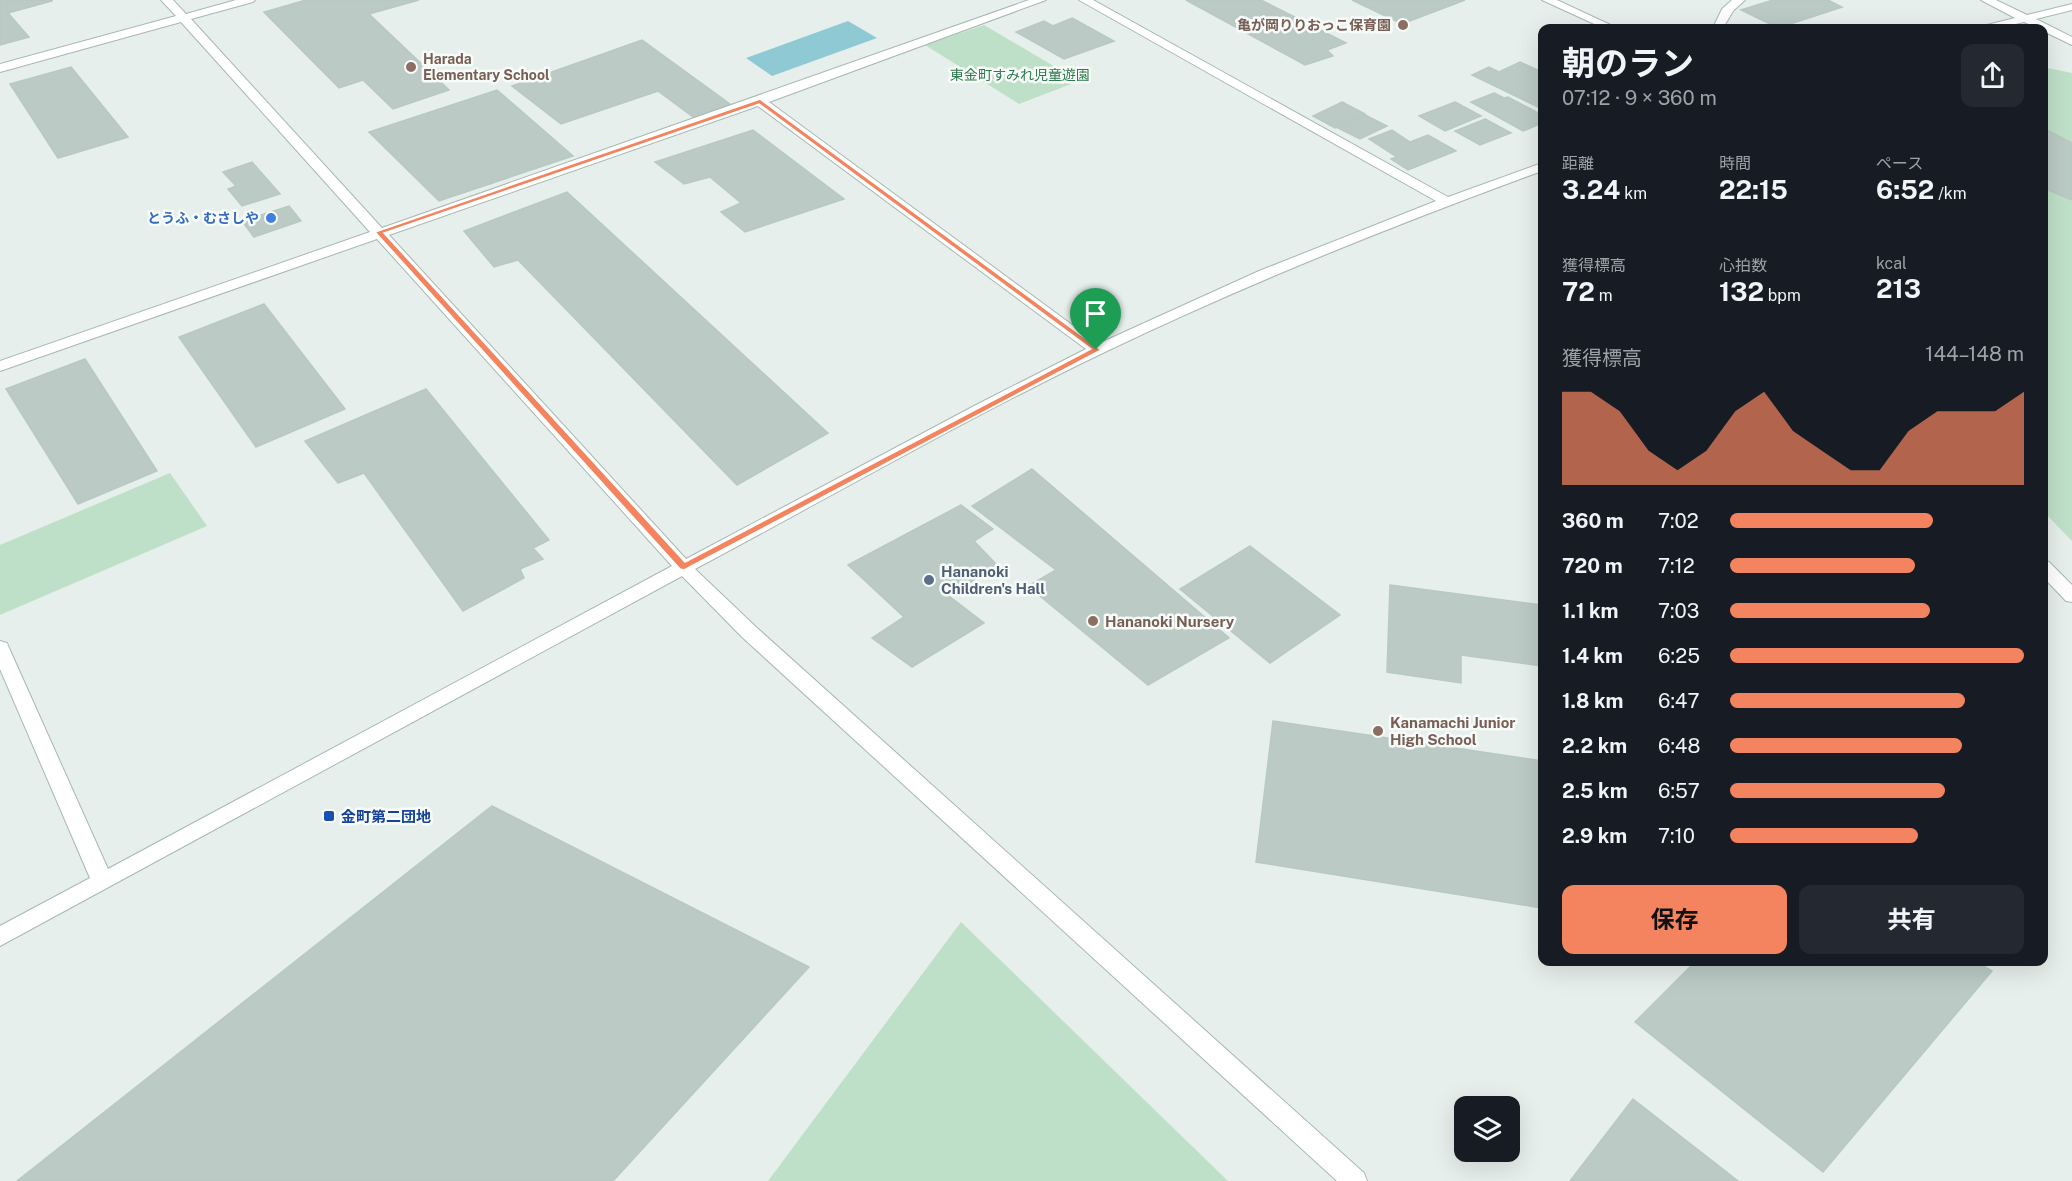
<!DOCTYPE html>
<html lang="ja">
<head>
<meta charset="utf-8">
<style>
  :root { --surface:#171b24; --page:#242831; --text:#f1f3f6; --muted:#9ea1a6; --accent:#f4845f }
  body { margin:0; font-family:"Public Sans","Noto Sans JP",sans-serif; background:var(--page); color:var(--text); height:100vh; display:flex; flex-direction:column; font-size:22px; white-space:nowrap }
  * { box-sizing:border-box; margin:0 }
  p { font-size:20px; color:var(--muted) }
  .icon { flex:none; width:33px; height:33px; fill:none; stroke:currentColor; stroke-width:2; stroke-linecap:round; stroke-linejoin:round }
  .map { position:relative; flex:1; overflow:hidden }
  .details { position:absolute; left:1538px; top:24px; width:510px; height:942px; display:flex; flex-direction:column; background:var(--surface); border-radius:12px; box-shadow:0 6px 24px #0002 }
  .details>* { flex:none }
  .controls { position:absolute; left:1454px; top:1096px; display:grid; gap:12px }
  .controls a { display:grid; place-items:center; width:66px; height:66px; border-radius:12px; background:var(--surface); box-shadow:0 6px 24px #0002; font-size:30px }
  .pin { position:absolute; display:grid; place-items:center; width:51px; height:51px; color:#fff; margin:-62px -26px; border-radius:50% 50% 50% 0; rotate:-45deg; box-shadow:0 0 6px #0007 }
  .pin .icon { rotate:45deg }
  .round { display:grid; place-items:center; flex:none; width:63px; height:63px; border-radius:12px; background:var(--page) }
  .summary { display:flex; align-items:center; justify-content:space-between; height:102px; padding:0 24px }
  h1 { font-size:33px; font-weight:700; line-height:45px }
  .metrics { display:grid; grid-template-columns:repeat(3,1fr); gap:9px; height:102px; padding:6px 24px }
  .metrics div { display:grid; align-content:center }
  .metrics b { font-size:26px; font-weight:700 }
  .metrics small { font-size:16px; font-weight:400 }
  .metrics p { font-size:16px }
  .chart { height:168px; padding:12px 24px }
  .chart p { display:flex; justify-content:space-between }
  .chart svg { width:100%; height:108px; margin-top:6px; fill:var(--accent); opacity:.7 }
  .button { display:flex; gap:12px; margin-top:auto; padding:12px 24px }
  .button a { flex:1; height:69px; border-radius:12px; background:var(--accent); color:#111; font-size:24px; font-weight:700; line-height:69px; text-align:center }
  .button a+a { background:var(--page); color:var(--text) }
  ul { padding:0 24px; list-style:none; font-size:20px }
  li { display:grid; grid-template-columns:96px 72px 1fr; align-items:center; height:45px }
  li i { height:15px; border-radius:8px; background:var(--accent) }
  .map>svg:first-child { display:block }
  .green { fill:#bfe0c8 }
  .water { fill:#8ec9d4 }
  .building { fill:#bbcac4; stroke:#b8c9c2; stroke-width:1.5 }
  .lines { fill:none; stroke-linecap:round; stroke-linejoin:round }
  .minor-casing { stroke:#a8b8b2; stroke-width:2 }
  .minor { fill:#fff; fill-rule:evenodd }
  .route { fill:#f4845f; stroke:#fff; stroke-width:1.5; fill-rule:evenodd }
  .education-dot { fill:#8d6e63; stroke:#f7fbf9; stroke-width:2 }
  .shop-dot { fill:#3f7fe0; stroke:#f7fbf9; stroke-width:2 }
  .service-dot { fill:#5c6f8a; stroke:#f7fbf9; stroke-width:2 }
  .transit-dot { fill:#1a4fb4; stroke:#f7fbf9; stroke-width:2 }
  .labels { text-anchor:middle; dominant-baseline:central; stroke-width:5; stroke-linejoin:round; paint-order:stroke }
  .far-education-label { font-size:14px; font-weight:bold; fill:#785e54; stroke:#f7fbf9; text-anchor:end }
  .far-park-label { font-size:14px; fill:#2d7a4b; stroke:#f7fbf9 }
  .far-shop-label { font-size:14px; font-weight:bold; fill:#366cbe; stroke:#f7fbf9; text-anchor:end }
  .service-label { font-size:15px; font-weight:bold; fill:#4e5e75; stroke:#f7fbf9; text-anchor:start }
  .education-label { font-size:15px; font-weight:bold; fill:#785e54; stroke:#f7fbf9; text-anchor:start }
  .transit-label { font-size:15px; font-weight:bold; fill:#164399; stroke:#f7fbf9; text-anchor:start }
</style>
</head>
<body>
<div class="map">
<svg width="2072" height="1181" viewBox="0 0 2072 1181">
  <rect width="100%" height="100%" fill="#e6efeb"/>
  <g class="green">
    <path d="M984,25L1079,81L1019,104L925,45Z"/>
    <path d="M2043,67L2072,73V541L2043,511Z"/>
    <path d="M170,473L207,526L0,615V545Z"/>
    <path d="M961,922L1228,1181H768Z"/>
  </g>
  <path class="water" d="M848,21L877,38L772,76L746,58Z"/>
  <g class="building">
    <path d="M0,0H52V1L8,13L29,37L0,45Z"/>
    <path d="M306,0H419L369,14L449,90L393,109L363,80L339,88L264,12Z"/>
    <path d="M1186,0H1261L1346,43L1327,50L1333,56L1305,65Z"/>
    <path d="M1352,0H1465L1402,24Z"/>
    <path d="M1773,0H1828L1842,7L1778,28L1741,10Z"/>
    <path d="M1072,18L1114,41L1064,59L1016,32L1044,21L1053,26Z"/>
    <path d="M642,40L730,104L693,117L658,91L561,124L512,86Z"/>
    <path d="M1520,62L1542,72V109L1472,75L1489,67L1499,72Z"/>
    <path d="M71,67L128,137L58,158L10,84Z"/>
    <path d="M497,90L573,156L439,201L369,132Z"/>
    <path d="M1494,93L1504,98L1508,97L1542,115V123L1523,131L1471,102Z"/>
    <path d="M1342,102L1365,114L1335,128L1313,116Z"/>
    <path d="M1455,102L1481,116L1445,131L1419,116Z"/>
    <path d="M1365,115L1387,126L1360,139L1338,128Z"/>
    <path d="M1485,119L1511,133L1480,145L1455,131Z"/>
    <path d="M2043,128L2072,143V200L2043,188Z"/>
    <path d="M753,130L844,199L745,232L721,212L741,203L710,177L684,184L655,162Z"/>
    <path d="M1392,130L1410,142L1428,135L1456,151L1408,170L1391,159L1397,157L1369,139Z"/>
    <path d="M252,162L280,194L242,206L228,189L236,186L223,172Z"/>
    <path d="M567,192L828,433L737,485L518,260L494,267L464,231Z"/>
    <path d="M289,206L301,221L254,237L242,221Z"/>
    <path d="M264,304L345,409L256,447L179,337Z"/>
    <path d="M85,359L157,471L78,504L6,389Z"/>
    <path d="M426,389L549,540L533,548L543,559L520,569L524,578L463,611L364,473L338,483L305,441Z"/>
    <path d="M1032,469L1229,638L1148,685L1028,586L1056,570L972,506Z"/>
    <path d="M961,505L993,529L974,541L997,565L949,596L984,623L912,667L872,638L904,617L848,565Z"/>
    <path d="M1250,546L1340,615L1270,663L1180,589Z"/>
    <path d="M1390,585L1542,605V666L1461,655V683L1387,672Z"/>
    <path d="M1273,721L1542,761V908L1256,862Z"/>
    <path d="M492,806L809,967L613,1181H17Z"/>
    <path d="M1695,962H1977L1992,971L1823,1172L1635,1022Z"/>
    <path d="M1633,1099L1738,1181H1570Z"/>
  </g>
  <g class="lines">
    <g class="minor-casing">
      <g id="minor">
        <path d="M161,0H173L186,14L236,0H255L253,2L191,19L382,228L1029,0H1046L769,102L1098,344L1259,271L1436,201L1079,0H1093L1448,197L1542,163V171C1394,225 1249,283 1107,351C967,418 832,496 695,569L756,627L1364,1173L1367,1181H1337L742,637L682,576L0,946V926L90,878L0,669V641L7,643L9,648L108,869L672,566L377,239L0,371V361L370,232L181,22L0,72V64L176,16ZM758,106L1086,349L976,405L686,559L389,235Z"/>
        <path d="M1542,0H1557L1617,28H1603Z"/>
        <path d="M1732,0H1745L1733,11L1723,28H1713L1722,9Z"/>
        <path d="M1981,0H1996L2027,15L2072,4V10L2036,19L2072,37V45L2043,31V28H2037L2024,22L1999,28H1982L1983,26L2015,18Z"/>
        <path d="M2043,560L2049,562L2072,585V602L2066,601L2043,577Z"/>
      </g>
    </g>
    <use href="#minor" class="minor"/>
  </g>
  <path class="route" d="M760,99L1101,350L684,570L680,569L375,232ZM759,104L1091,349L685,562L384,233Z"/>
  <g class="education-dot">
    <circle cx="1403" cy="25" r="6"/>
    <circle cx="411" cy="67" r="6"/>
    <circle cx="1093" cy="621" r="6"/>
    <circle cx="1378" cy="731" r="6"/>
  </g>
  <circle class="shop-dot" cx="271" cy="218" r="6"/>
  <circle class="service-dot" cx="929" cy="580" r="6"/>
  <rect class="transit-dot" x="323" y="810" width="12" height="12" rx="3"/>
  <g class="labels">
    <g class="far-education-label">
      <text x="1391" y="25">亀が岡りりおっこ保育園</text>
      <text x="423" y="59" text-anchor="start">Harada<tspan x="423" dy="16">Elementary School</tspan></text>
    </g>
    <g class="far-park-label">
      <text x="1020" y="75">東金町すみれ児童遊園</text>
    </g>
    <g class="far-shop-label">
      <text x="259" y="218">とうふ・むさしや</text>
    </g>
    <g class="service-label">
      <text x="941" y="571">Hananoki<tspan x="941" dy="17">Children's Hall</tspan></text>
    </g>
    <g class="education-label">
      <text x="1105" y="621">Hananoki Nursery</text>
      <text x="1390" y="722">Kanamachi Junior<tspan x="1390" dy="17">High School</tspan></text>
    </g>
    <g class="transit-label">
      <text x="341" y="816">金町第二団地</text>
    </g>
  </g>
</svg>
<div class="controls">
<a><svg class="icon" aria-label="layers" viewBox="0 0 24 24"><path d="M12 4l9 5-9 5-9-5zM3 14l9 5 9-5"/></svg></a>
</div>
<div class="pin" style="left:1096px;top:350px;background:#1e9e55"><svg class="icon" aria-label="arrive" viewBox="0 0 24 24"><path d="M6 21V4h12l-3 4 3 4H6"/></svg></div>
<section class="details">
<div class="summary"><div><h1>朝のラン</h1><p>07:12 · 9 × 360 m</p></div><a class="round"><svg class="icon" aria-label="share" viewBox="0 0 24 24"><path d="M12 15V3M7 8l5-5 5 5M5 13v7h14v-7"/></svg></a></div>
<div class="metrics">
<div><p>距離</p><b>3.24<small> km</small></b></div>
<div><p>時間</p><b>22:15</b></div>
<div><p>ペース</p><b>6:52<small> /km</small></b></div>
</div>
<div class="metrics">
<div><p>獲得標高</p><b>72<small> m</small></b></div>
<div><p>心拍数</p><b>132<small> bpm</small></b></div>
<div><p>kcal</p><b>213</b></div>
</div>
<div class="chart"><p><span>獲得標高</span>144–148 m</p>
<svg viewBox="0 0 160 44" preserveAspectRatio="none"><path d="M0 44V6L10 6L20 14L30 30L40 38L50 30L60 14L70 6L80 22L90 30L100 38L110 38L120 22L130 14L140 14L150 14L160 6V44z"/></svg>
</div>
<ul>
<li><b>360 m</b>7:02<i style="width:69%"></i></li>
<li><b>720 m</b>7:12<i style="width:63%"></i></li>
<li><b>1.1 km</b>7:03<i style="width:68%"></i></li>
<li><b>1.4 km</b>6:25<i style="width:100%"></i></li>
<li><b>1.8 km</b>6:47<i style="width:80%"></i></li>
<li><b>2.2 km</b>6:48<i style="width:79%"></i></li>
<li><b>2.5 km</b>6:57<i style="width:73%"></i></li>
<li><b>2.9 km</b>7:10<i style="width:64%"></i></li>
</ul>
<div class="button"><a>保存</a><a>共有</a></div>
</section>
</div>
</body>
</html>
